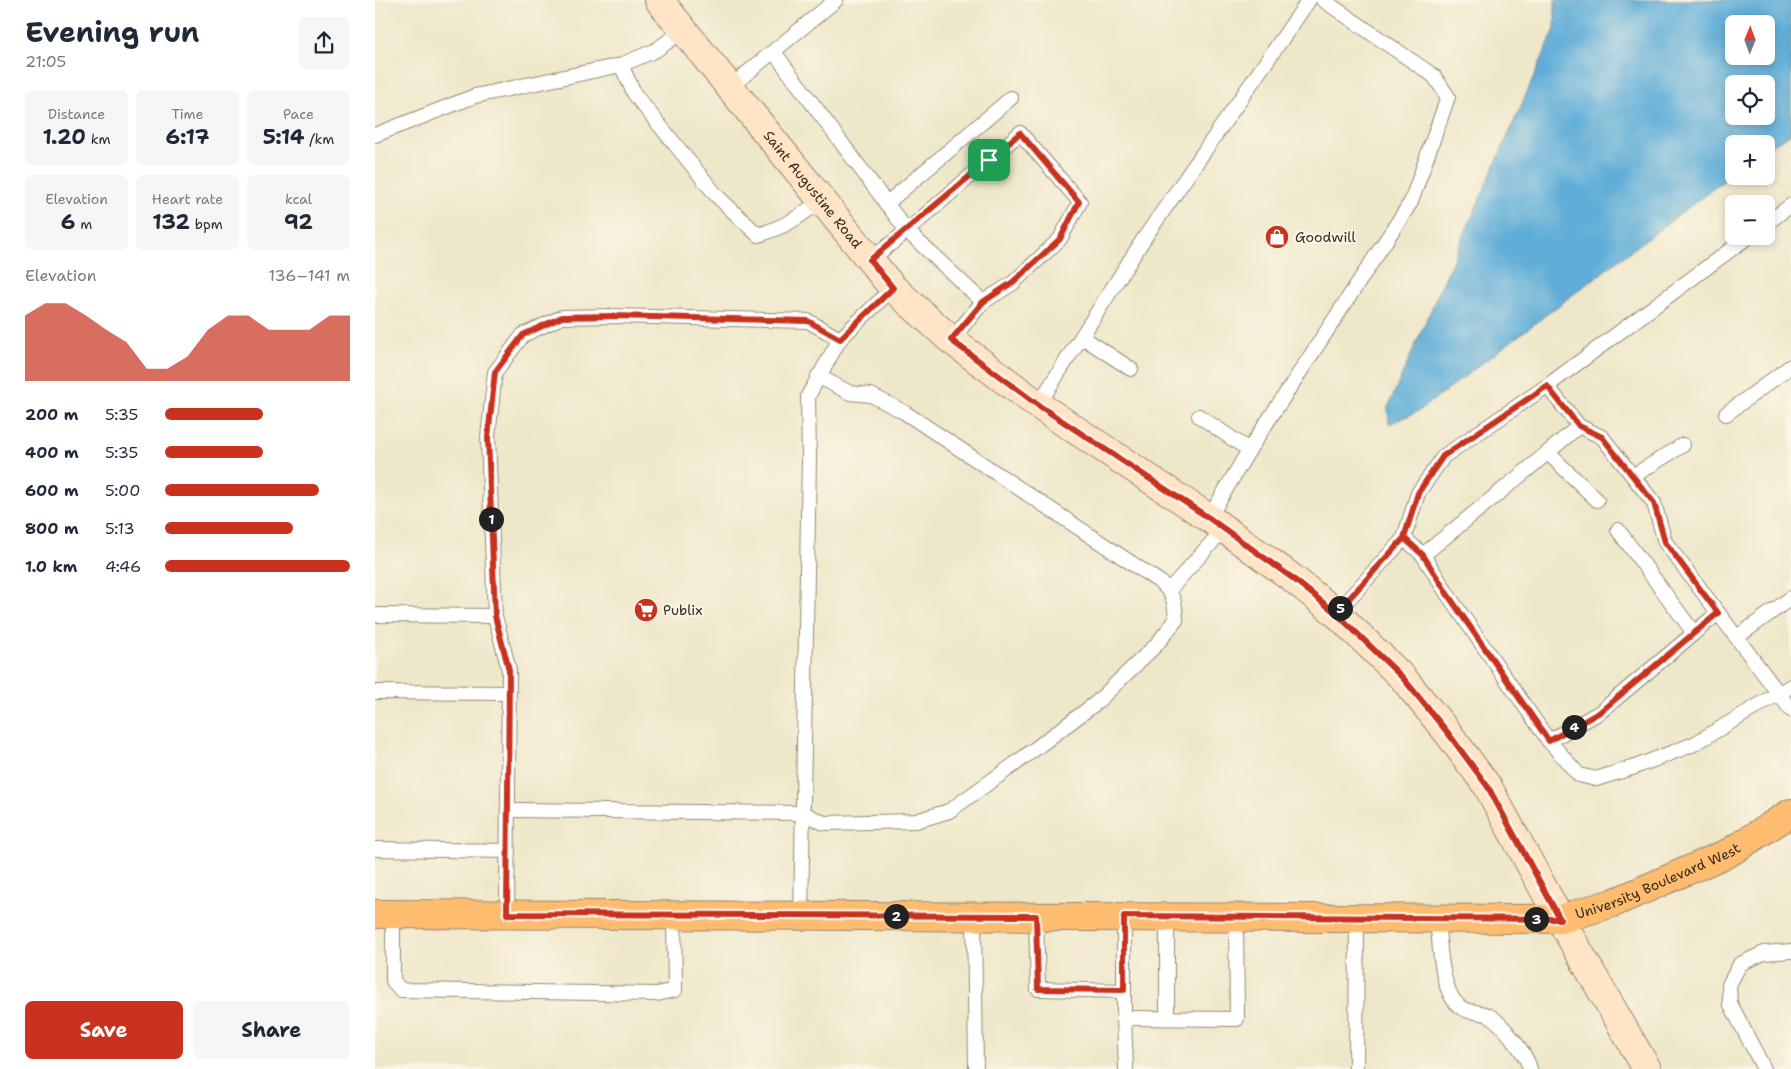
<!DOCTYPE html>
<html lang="en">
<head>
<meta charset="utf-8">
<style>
  :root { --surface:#fff; --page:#f6f6f7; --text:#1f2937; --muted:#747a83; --accent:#c8321e }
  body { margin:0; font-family:"Shantell Sans",sans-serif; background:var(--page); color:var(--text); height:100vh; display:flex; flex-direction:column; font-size:19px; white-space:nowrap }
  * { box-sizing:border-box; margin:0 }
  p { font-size:16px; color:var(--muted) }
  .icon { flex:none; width:28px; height:28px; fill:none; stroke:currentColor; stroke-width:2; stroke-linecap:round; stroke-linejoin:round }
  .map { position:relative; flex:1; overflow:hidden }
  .side { display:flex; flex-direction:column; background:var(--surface); width:375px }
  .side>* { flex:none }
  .needle { width:32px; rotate:1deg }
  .controls { position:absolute; left:1350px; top:15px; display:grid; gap:10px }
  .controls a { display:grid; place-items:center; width:50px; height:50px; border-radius:8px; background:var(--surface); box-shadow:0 2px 8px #0003; font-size:25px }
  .pin { position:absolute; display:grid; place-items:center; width:42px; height:42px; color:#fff; margin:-21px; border-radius:10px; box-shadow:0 2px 8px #0006 }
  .km { position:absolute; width:25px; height:25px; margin:-12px; border-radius:50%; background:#222; color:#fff; font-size:14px; line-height:25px; text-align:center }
  .round { display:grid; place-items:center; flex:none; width:52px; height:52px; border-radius:8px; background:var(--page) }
  .headline { display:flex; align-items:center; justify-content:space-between; height:85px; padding:0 25px }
  h1 { font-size:28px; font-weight:700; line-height:38px }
  .figures { display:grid; grid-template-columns:repeat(3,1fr); gap:8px; height:85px; padding:5px 25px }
  .figures div { display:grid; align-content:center; border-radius:8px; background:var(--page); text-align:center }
  .figures b { font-size:21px; font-weight:700 }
  .figures small { font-size:14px; font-weight:400 }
  .figures p { font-size:14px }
  .chart { height:140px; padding:10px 25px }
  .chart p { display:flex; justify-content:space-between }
  .chart svg { width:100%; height:90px; margin-top:5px; fill:var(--accent); opacity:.7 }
  .action { display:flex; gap:10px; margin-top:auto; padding:10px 25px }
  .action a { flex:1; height:58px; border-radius:8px; background:var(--accent); color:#fff; font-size:20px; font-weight:700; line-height:58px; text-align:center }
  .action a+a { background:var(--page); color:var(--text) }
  ul { padding:0 25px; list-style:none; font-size:16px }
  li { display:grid; grid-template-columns:80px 60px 1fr; align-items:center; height:38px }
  li i { height:12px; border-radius:6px; background:var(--accent) }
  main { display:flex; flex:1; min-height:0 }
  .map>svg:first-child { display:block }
  .water { fill:#5fadd8; stroke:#4d6c7b; fill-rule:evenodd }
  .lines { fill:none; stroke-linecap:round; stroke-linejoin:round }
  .lane-casing { stroke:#948874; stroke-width:16 }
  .secondary-casing { stroke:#948874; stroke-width:30 }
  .primary-casing { stroke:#948874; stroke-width:30 }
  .lane { stroke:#fff; stroke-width:14 }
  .secondary { stroke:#ffe4c6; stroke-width:28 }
  .primary { stroke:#febc70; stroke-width:28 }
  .route-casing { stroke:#fff; stroke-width:10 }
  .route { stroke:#c8321e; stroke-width:6 }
  .labels { text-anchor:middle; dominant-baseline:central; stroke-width:4; stroke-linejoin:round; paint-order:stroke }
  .street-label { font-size:14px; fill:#3b2a1e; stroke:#fcf5e5 }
  .poi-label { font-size:14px; fill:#3b2a1e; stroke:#fcf5e5; text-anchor:start }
</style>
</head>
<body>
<main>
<section class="side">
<div class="headline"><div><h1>Evening run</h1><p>21:05</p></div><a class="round"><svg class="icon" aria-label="share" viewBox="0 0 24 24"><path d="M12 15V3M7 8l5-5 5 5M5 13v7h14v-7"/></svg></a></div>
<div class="figures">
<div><p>Distance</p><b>1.20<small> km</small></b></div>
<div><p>Time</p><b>6:17</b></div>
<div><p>Pace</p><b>5:14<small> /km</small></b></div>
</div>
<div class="figures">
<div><p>Elevation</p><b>6<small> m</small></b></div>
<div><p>Heart rate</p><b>132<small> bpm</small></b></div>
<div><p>kcal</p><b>92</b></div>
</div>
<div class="chart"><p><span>Elevation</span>136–141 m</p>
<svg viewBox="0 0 160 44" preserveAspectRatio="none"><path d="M0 44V12L10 6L20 6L30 12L40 19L50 25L60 38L70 38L80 32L90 19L100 12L110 12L120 19L130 19L140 19L150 12L160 12V44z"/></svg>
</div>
<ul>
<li><b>200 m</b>5:35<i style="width:53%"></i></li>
<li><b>400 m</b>5:35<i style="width:53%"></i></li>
<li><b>600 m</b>5:00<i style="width:83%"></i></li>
<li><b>800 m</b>5:13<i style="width:69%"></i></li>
<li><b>1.0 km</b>4:46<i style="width:100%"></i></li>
</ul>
<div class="action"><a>Save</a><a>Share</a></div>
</section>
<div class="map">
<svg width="1416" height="1069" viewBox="0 0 1416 1069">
  <rect width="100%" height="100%" fill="#fcf5e5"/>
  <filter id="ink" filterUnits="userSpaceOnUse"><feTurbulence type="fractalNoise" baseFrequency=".02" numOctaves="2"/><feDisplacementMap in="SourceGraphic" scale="10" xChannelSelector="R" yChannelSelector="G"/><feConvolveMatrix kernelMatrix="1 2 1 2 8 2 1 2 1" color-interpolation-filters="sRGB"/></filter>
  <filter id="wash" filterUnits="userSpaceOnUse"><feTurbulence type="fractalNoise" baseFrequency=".0096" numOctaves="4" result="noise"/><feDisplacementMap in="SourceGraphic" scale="20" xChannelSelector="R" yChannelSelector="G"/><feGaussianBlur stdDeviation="1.12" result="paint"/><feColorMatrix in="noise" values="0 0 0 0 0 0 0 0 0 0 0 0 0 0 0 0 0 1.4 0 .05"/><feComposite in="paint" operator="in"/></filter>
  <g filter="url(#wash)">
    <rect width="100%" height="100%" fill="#eee7c9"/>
    <path class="water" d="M1180,0H1416V133L1391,149V144H1359V173L1044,411L1014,424L1013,407L1180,29ZM1359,24H1391V56H1359ZM1359,84H1391V116H1359Z"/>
  </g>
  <g filter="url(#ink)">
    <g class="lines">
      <g class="lane-casing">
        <g id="lane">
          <path d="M399,52L532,231L645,133L705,202L685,239L638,283L608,302L576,340"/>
          <path d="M246,65L260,95L342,196L383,235C412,226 423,218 446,200"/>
          <path d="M355,87L461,0"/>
          <path d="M0,135L100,96L246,65L281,50L309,30"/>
          <path d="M511,204L636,98"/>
          <path d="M1391,224L1416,205"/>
          <path d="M495,260L532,231L608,302"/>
          <path d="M707,337L756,369"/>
          <path d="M1172,386L1204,426L1227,437L1279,503L1290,542L1416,710"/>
          <path d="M663,405L770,237L934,0"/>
          <path d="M1351,414L1416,366"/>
          <path d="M824,416L874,450"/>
          <path d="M1173,453L1222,500"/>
          <path d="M1258,476L1308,445"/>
          <path d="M834,518L874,450L1036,202L1073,97L1059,76L948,0"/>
          <path d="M1243,530L1319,633"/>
          <path d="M1029,538L1048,555L1073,595L1174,741L1204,775L1221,779L1260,767L1319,744L1416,686"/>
          <path d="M1048,555L1152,470L1204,426"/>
          <path d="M794,590L849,529"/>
          <path d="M961,613L1029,538L1043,493L1069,456L1172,386L1374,236"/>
          <path d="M0,615L120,616"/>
          <path d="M1362,637L1416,598"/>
          <path d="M0,692L134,693"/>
          <path d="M1174,741L1225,712L1343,613"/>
          <path d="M133,810L428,813L449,823L541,821L574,811L640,764L721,703L782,644L801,620C800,602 799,594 785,582L529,412L496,395L475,393L443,376"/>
          <path d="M0,849L133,851"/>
          <path d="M18,914V981L26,990L282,994L300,990L299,915"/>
          <path d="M132,914L134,670L120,616L113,437L120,372L148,335L187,317L238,316L433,321L465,339"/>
          <path d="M426,916L434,459L433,396L465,339L518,288"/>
          <path d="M661,916L663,989L749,991"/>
          <path d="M749,916V1018L751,1069"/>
          <path d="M599,917L601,1069"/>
          <path d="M1062,919C1065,943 1065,990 1084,1006C1091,1013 1104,1011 1113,1015C1126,1021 1152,1055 1155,1069"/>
          <path d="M749,1018L862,1019L861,918"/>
          <path d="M792,1018V917"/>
          <path d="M981,1069L982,918"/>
          <path d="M1389,1069L1355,1003L1354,985L1365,964L1389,953L1416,951"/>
        </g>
      </g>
      <g class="secondary-casing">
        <g id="secondary">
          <path id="s1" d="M284,0L518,288L576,340L663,405L834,518L916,577L961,613L1028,678L1073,733L1113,787L1185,919L1272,1069"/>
        </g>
      </g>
      <g class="primary-casing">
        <g id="primary">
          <path id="s2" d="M0,914L1185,919L1238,903L1355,852L1416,813"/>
        </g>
      </g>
      <use href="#lane" class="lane"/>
      <use href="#secondary" class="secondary"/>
      <use href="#primary" class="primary"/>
    </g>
  </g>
  <g class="lines" filter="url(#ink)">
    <g class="route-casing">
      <path id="route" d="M614,160L495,260L518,288L465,339L433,321L238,316L187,317L148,335L120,372L113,437L120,616L134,670L132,914L661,916L663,989L749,990V916L1185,919L1113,787L1073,733L1028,678L961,613L1029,538L1048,555L1073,595L1174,741L1225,712L1343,613L1290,542L1279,503L1227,437L1204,426L1172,386L1068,456L1043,493L1029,538L961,613L916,577L834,518L663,405L576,340L608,302L638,282L685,239L704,202L645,133L614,160"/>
    </g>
    <use href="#route" class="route"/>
  </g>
  <defs>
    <g id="shop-disc" transform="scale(1.25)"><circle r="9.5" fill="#c8321e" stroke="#fcf5e5"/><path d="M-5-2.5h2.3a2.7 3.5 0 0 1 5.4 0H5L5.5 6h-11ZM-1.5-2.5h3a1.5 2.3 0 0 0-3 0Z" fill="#fff"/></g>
    <g id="supermarket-disc" transform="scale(1.25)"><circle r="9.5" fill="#c8321e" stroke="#fcf5e5"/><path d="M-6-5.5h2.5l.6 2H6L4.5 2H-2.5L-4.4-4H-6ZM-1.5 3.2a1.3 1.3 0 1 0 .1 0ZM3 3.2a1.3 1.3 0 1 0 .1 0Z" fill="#fff"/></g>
  </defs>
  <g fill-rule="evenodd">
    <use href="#shop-disc" x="902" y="237"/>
    <use href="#supermarket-disc" x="271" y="610"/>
  </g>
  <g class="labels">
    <g class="street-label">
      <text stroke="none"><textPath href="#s1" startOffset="244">Saint Augustine Road</textPath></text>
      <text stroke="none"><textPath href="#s2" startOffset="1290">University Boulevard West</textPath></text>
    </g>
    <g class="poi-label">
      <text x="920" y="237">Goodwill</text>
      <text x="288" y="610">Publix</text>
    </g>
  </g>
</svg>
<div class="controls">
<a><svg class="needle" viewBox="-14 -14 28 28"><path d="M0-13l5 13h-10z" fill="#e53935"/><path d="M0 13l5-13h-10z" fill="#747a83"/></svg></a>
<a><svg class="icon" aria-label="locate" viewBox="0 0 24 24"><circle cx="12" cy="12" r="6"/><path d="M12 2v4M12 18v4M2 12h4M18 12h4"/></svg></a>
<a>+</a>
<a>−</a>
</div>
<div class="pin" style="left:614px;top:160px;background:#1e9e55"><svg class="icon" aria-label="arrive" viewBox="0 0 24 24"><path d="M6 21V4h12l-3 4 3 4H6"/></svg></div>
<b class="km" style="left:116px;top:519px">1</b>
<b class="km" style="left:521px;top:916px">2</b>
<b class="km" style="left:1161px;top:919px">3</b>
<b class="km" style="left:1199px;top:727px">4</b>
<b class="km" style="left:965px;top:608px">5</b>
</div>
</main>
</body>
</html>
